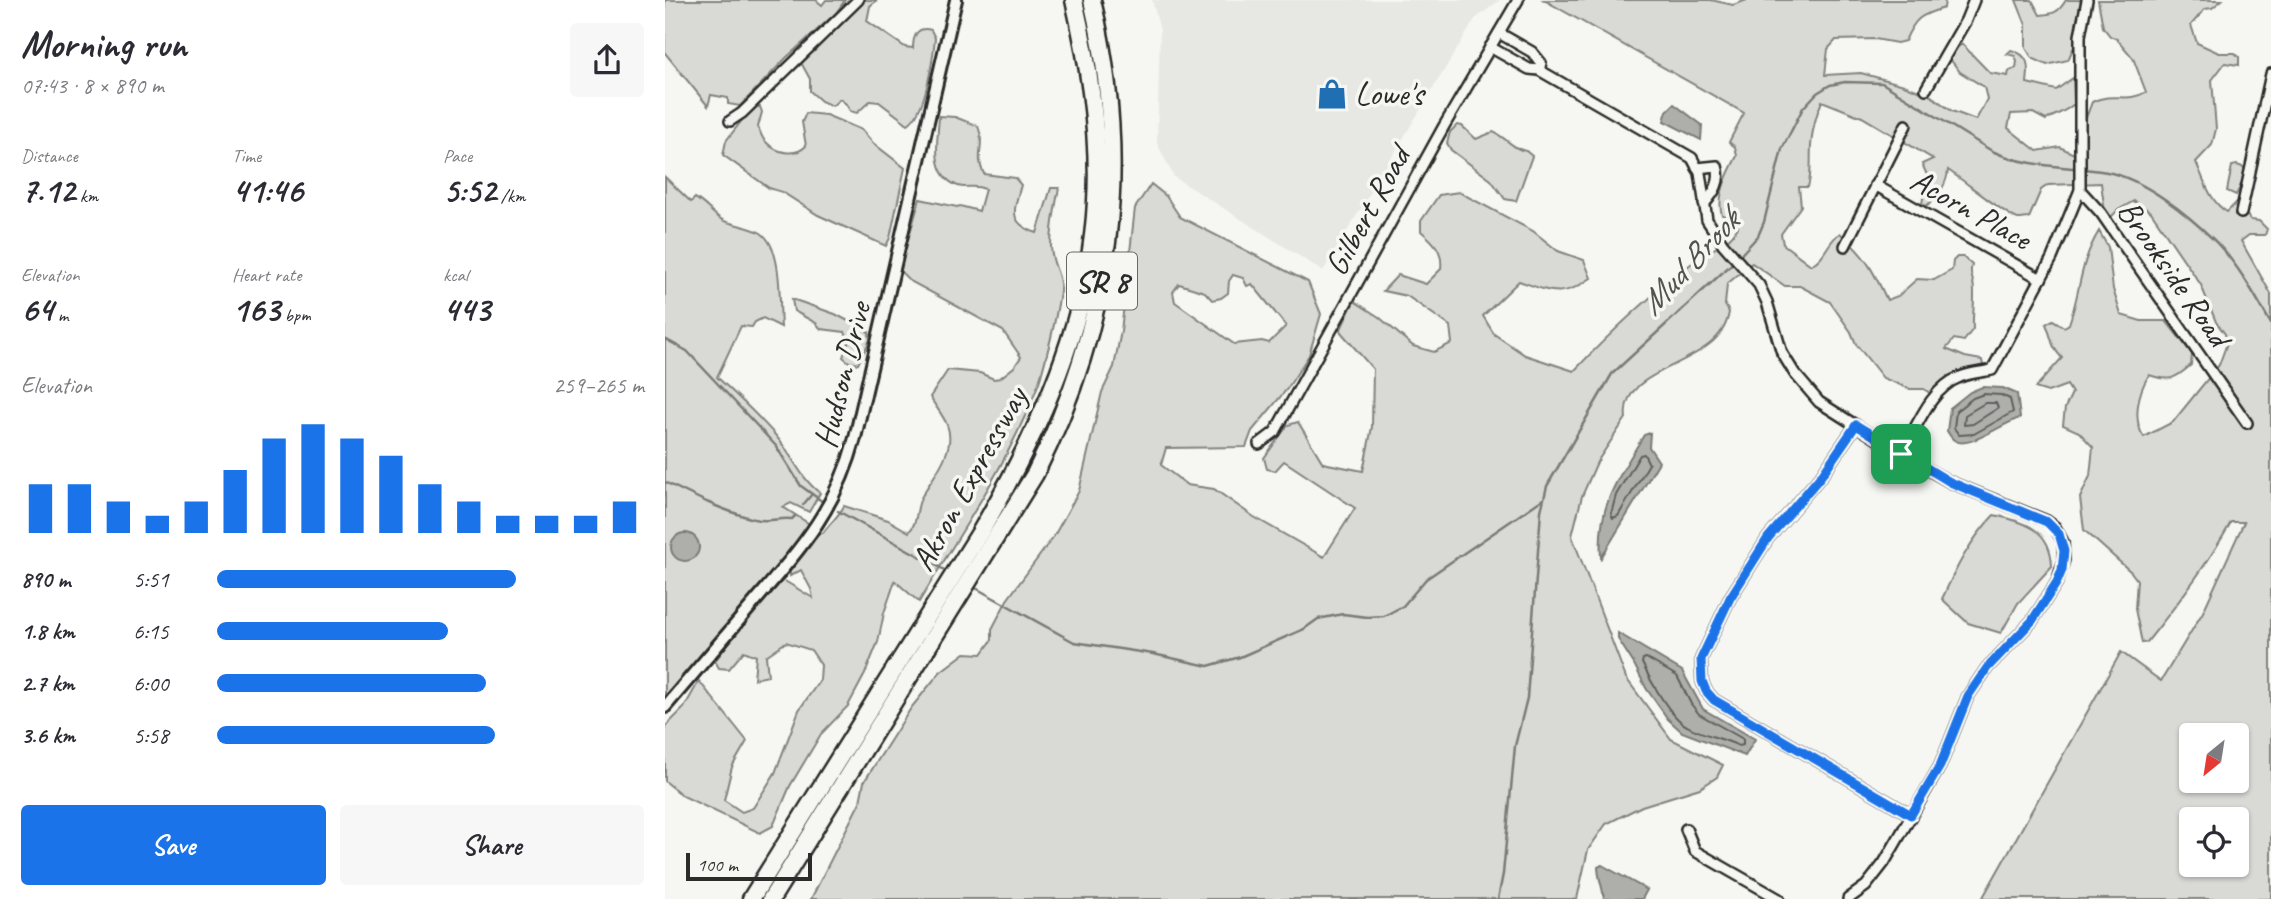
<!DOCTYPE html>
<html lang="en">
<head>
<meta charset="utf-8">
<style>
  :root { --surface:#fff; --page:#f7f7f7; --text:#2b2b33; --muted:#7c7c81; --accent:#1a73e8 }
  body { margin:0; font-family:Caveat,sans-serif; background:var(--page); color:var(--text); height:100vh; display:flex; flex-direction:column; font-size:26px; white-space:nowrap }
  * { box-sizing:border-box; margin:0 }
  p { font-size:23px; color:var(--muted) }
  .icon { flex:none; width:38px; height:38px; fill:none; stroke:currentColor; stroke-width:2; stroke-linecap:round; stroke-linejoin:round }
  .map { position:relative; flex:1; overflow:hidden }
  .panel { display:flex; flex-direction:column; background:var(--surface); width:665px }
  .panel>* { flex:none }
  .needle { width:46px; rotate:210deg }
  .controls { position:absolute; left:1514px; top:723px; display:grid; gap:14px }
  .controls a { display:grid; place-items:center; width:70px; height:70px; border-radius:7px; background:var(--surface); box-shadow:0 2px 5px #0004; font-size:35px }
  .scale { position:absolute; left:21px; bottom:18px; width:126px; box-sizing:border-box; padding-left:7px; border:4px solid #2b2b2b; border-top:0; font-size:19px; line-height:24px; white-space:nowrap; color:#2b2b2b; -webkit-text-stroke:5px #f6f6f2; paint-order:stroke }
  .pin { position:absolute; display:grid; place-items:center; width:60px; height:60px; color:#fff; margin:-30px; border-radius:14px; box-shadow:0 4px 10px #0006 }
  .round { display:grid; place-items:center; flex:none; width:74px; height:74px; border-radius:7px; background:var(--page) }
  .summary { display:flex; align-items:center; justify-content:space-between; height:119px; padding:0 21px }
  h1 { font-size:38px; font-weight:600; line-height:52px }
  .stats { display:grid; grid-template-columns:repeat(3,1fr); gap:10px; height:119px; padding:7px 21px }
  .stats div { display:grid; align-content:center }
  .stats b { font-size:35px; font-weight:600 }
  .stats small { font-size:19px; font-weight:400 }
  .stats p { font-size:19px }
  .chart { height:196px; padding:14px 21px }
  .chart p { display:flex; justify-content:space-between }
  .chart svg { width:100%; height:126px; margin-top:7px; stroke:var(--accent); stroke-width:6 }
  .action { display:flex; gap:14px; margin-top:auto; padding:14px 21px }
  .action a { flex:1; height:80px; border-radius:7px; background:var(--accent); color:#fff; font-size:28px; font-weight:600; line-height:80px; text-align:center }
  .action a+a { background:var(--page); color:var(--text) }
  ul { padding:0 21px; list-style:none; font-size:23px }
  li { display:grid; grid-template-columns:112px 84px 1fr; align-items:center; height:52px }
  li i { height:18px; border-radius:9px; background:var(--accent) }
  main { display:flex; flex:1; min-height:0 }
  .map>svg:first-child { display:block }
  .built { fill:#e7e7e3 }
  .green { fill:#d9d9d5; stroke:#828280; stroke-width:2; fill-rule:evenodd }
  .water { fill:#aeaeab; stroke:#7a7a78; stroke-width:2 }
  .lines { fill:none; stroke-linecap:round; stroke-linejoin:round }
  .shore { stroke:#5f5f5e; stroke-width:2 }
  .stream { stroke:#7a7a78; stroke-width:2.5 }
  .minor-casing { stroke:#2b2b2b; stroke-width:14 }
  .tertiary-casing { stroke:#2b2b2b; stroke-width:16 }
  .motorway-casing { stroke:#2b2b2b; stroke-width:21 }
  .minor { stroke:#f6f6f2; stroke-width:9 }
  .tertiary { stroke:#f6f6f2; stroke-width:10 }
  .motorway { stroke:#f6f6f2; stroke-width:16 }
  .route-casing { stroke:#fff; stroke-width:14 }
  .route { stroke:#1a73e8; stroke-width:9 }
  .labels { text-anchor:middle; dominant-baseline:central; stroke-width:7; stroke-linejoin:round; paint-order:stroke }
  .shield { fill:#f6f6f2; stroke:#686867; stroke-width:2 }
  .shield-label { font-size:32px; font-weight:bold; fill:#2b2b2b }
  .poi-label { font-size:33px; fill:#2b2b2b; stroke:#f6f6f2; text-anchor:start }
  .street-label { font-size:33px; fill:#2b2b2b; stroke:#f6f6f2 }
  .water-label { font-size:35px; font-style:italic; fill:#525251; stroke:#f6f6f2 }
</style>
</head>
<body>
<main>
<section class="panel">
<div class="summary"><div><h1>Morning run</h1><p>07:43 · 8 × 890 m</p></div><a class="round"><svg class="icon" aria-label="share" viewBox="0 0 24 24"><path d="M12 15V3M7 8l5-5 5 5M5 13v7h14v-7"/></svg></a></div>
<div class="stats">
<div><p>Distance</p><b>7.12<small> km</small></b></div>
<div><p>Time</p><b>41:46</b></div>
<div><p>Pace</p><b>5:52<small> /km</small></b></div>
</div>
<div class="stats">
<div><p>Elevation</p><b>64<small> m</small></b></div>
<div><p>Heart rate</p><b>163<small> bpm</small></b></div>
<div><p>kcal</p><b>443</b></div>
</div>
<div class="chart"><p><span>Elevation</span>259–265 m</p>
<svg viewBox="0 0 160 44" preserveAspectRatio="none"><path d="M5 44V27M15 44V27M25 44V33M35 44V38M45 44V33M55 44V22M65 44V11M75 44V6M85 44V11M95 44V17M105 44V27M115 44V33M125 44V38M135 44V38M145 44V38M155 44V33"/></svg>
</div>
<ul>
<li><b>890 m</b>5:51<i style="width:70%"></i></li>
<li><b>1.8 km</b>6:15<i style="width:54%"></i></li>
<li><b>2.7 km</b>6:00<i style="width:63%"></i></li>
<li><b>3.6 km</b>5:58<i style="width:65%"></i></li>
</ul>
<div class="action"><a>Save</a><a>Share</a></div>
</section>
<div class="map">
<svg width="1606" height="899" viewBox="0 0 1606 899">
  <rect width="100%" height="100%" fill="#f6f6f2"/>
  <filter id="ink" filterUnits="userSpaceOnUse"><feTurbulence type="fractalNoise" baseFrequency=".0143" numOctaves="2"/><feDisplacementMap in="SourceGraphic" scale="14" xChannelSelector="R" yChannelSelector="G"/><feConvolveMatrix kernelMatrix="1 2 1 2 8 2 1 2 1" color-interpolation-filters="sRGB"/></filter>
  <g filter="url(#ink)">
    <path class="built" d="M487,0H835L810,19L658,271L509,177L492,143L495,30Z"/>
    <g class="green">
      <path d="M0,0H151L157,5L161,0H180L171,13L121,58L75,106L63,104V98L46,95L43,106L0,53Z"/>
      <path d="M200,0H212L205,6L202,21L240,47L248,48C248,36 252,26 266,30L270,38C268,58 261,113 243,124L214,102L205,101L192,113L185,111L181,104L175,99L167,106L156,101L145,91V79L134,59Z"/>
      <path d="M879,0H1046L1068,5L1082,0H1280L1279,8C1255,15 1250,18 1240,41L1232,43L1210,39L1171,40L1163,49L1160,75L1196,73L1239,85L1266,96L1287,111L1311,120L1322,99L1319,87L1295,72L1285,59L1293,47L1297,44L1325,73L1343,76L1344,71L1351,68L1352,61L1350,56L1342,54L1346,50C1365,55 1364,66 1362,83L1391,90L1408,78L1409,104C1400,112 1391,114 1381,120L1368,113L1346,114L1343,128L1372,151L1395,147L1415,157L1421,118L1427,102C1450,91 1461,104 1481,92L1468,58L1452,39L1445,36L1438,27L1433,0H1557L1547,8L1540,9L1526,25L1532,43L1554,53H1570L1574,57V65L1560,63L1547,80L1551,129L1547,145L1531,162C1539,180 1545,202 1562,212L1571,203L1586,220L1594,221L1602,229L1600,235H1584L1576,241L1606,294V899H1317L1456,652L1496,681L1538,612L1579,522H1566C1544,563 1511,606 1482,642L1477,643L1470,609L1472,580L1466,572L1419,530L1415,498L1425,476L1428,447L1414,432L1398,425L1400,408L1407,393L1402,385L1383,392L1370,388L1397,358C1384,344 1388,339 1381,324L1388,320L1399,327L1404,324C1416,290 1414,264 1434,231L1443,247L1448,289L1456,315L1476,321H1501L1527,354L1526,365C1510,379 1505,382 1484,375C1473,392 1467,420 1479,437L1508,422L1554,365L1562,343L1560,334L1551,322L1536,285L1486,212L1469,201L1453,210L1445,218L1440,212L1436,183L1383,185L1376,190L1364,218C1361,218 1357,219 1353,219C1343,217 1297,179 1283,170C1282,184 1273,197 1261,206L1257,204L1262,175L1257,164L1268,159L1197,117L1157,101C1151,115 1147,131 1146,146C1145,161 1147,173 1143,187H1134L1136,206L1116,234L1118,244L1146,265C1161,257 1162,242 1175,233C1202,258 1207,268 1222,300L1233,296L1252,279L1269,280L1287,270L1288,261L1292,257H1298L1307,265C1304,273 1307,275 1308,282C1311,297 1307,314 1308,329L1299,341L1289,339L1281,349L1300,357L1317,360L1318,366L1316,372L1294,377L1269,396L1259,389H1245L1218,378L1191,344L1186,332L1165,302L1135,286H1120L1087,263L1062,284L1060,305L1064,312C1056,369 954,363 961,418L932,462L917,496L907,536L961,678L1006,739L1058,765L1052,777L1035,788L977,806L941,824L923,850L912,899H146L195,802L199,782L246,708L275,672L300,653L317,654L327,640V629L342,600L389,536L414,491L437,392L449,367L456,331L470,208L486,184L501,196L515,217L643,282L656,314L644,355L622,389L587,431L581,447L501,448L496,465L522,485L549,489L589,517L659,557L690,508L619,461L610,471L602,469L599,458L623,425L633,422L658,463L698,471L707,427L708,369L675,331L689,301L714,317L748,346L769,352L787,343L785,326L742,296L718,291L733,275L761,284L776,269C778,251 770,243 756,231V221L774,195L794,192L868,231L893,251L919,260L926,278C897,299 886,292 854,281L818,316L829,334L860,355L909,371C946,332 988,293 1031,260C1046,249 1064,244 1073,227L1064,217L1057,215C1051,196 1063,173 1072,156L1070,147L1064,142L1079,113ZM568,275L578,278L582,286L587,284L621,326L604,343L597,341L569,344L510,302L508,292L514,284L540,292L547,300L556,298L563,293L564,281ZM1526,735H1572V780H1526ZM1526,819H1572V864H1526Z"/>
      <path d="M1351,0H1367L1375,15C1389,14 1394,12 1401,0H1419L1412,40L1403,60L1382,65L1367,58L1361,48V25Z"/>
      <path d="M88,106L95,107L97,112L93,127C95,131 97,139 101,142C111,153 130,157 141,146L137,122L141,113L161,115L197,130L208,143L240,168L225,238L221,246L153,215L117,192L104,188L58,155L61,141Z"/>
      <path d="M274,116L290,117L313,126C321,147 309,154 319,174L350,178L356,185C349,210 342,223 372,233L386,188H394C390,207 386,227 386,247C387,269 399,274 394,298C390,324 383,351 376,376C372,390 365,403 360,416C331,482 290,541 254,602L230,581L219,613L213,642L200,674L183,706L156,734L125,786L108,826L95,833L18,796L0,781V727L19,708L34,681L82,741L67,767L59,800L77,812L88,808L110,773L134,710L155,680L156,665L146,650L121,642L101,656L103,676L89,679L91,656L79,651L64,669L54,668L50,661L88,612L118,580L148,598L146,589L136,570L125,576V568L155,533H158C165,523 174,516 179,506L223,520L244,532C254,521 250,508 257,496C268,476 292,450 282,425C278,415 270,406 265,397L283,370L315,373L329,379L335,378L349,367L356,357L338,331L245,281L236,272L235,267L255,199L292,207L295,206L314,211L320,189C308,184 302,189 293,186C264,175 273,139 274,116Z"/>
      <path d="M792,125L797,126L811,139L828,132C841,137 847,149 861,151L867,156L851,201L840,199L826,180L786,150L782,143L785,132Z"/>
      <path d="M1572,165L1583,169L1581,176L1571,195L1562,191L1567,166Z"/>
      <path d="M0,177L26,202L30,198C41,204 48,215 59,221C70,225 86,227 96,233C118,248 114,302 116,327L98,318L90,322L87,327L76,326L52,377C72,396 93,415 111,436C127,455 136,479 155,493L144,512L126,503L118,507L146,525L0,699Z"/>
      <path d="M127,299L170,314L204,332L205,340L193,364L184,362L178,357L184,341L180,332L156,329L151,323L129,311Z"/>
      <path d="M1329,515C1360,522 1386,529 1387,566L1353,603L1336,633L1303,623L1277,599C1291,568 1305,540 1329,515Z"/>
    </g>
    <g class="water">
      <path d="M1009,104L1037,125L1036,140L999,121L1002,111Z"/>
      <path d="M1317,387L1338,388L1352,394L1355,418C1339,422 1303,451 1289,440C1286,438 1284,434 1282,431L1285,408L1305,392Z"/>
      <path d="M985,433L984,447L994,462L936,558C932,505 953,478 979,435Z"/>
      <circle cx="20" cy="547" r="14"/>
      <path d="M953,633L1017,671L1038,709L1090,739L1080,756L1017,732L1003,719L981,688L969,664L953,639Z"/>
      <path d="M937,865L982,890L977,899H939C938,888 933,877 933,867Z"/>
    </g>
    <g class="lines">
      <g class="shore">
        <path d="M1319,394L1336,395L1345,399L1348,412L1309,434L1294,435L1289,428L1291,411L1308,398Z"/>
        <path d="M1320,403H1331L1333,408L1308,424L1299,425L1300,415Z"/>
        <path d="M979,454L984,464L953,516L948,518L946,514L951,495L975,455Z"/>
        <path d="M978,659L981,658L1012,676L1026,704L1034,714L1078,739V745L1074,746C1057,738 1038,735 1022,726C1005,717 985,680 977,663Z"/>
      </g>
      <g class="stream">
        <path d="M0,339L22,351L111,446L136,486L158,502"/>
        <path d="M0,482C28,496 58,511 89,519C105,523 114,517 127,519L130,516"/>
        <path d="M138,505L147,494"/>
        <path d="M173,511L283,572"/>
        <path d="M307,586L409,642L488,654L543,666L575,657L639,629L653,619L678,614L702,617L719,616L738,606L761,579L878,499"/>
        <path d="M833,899L838,874L850,746L862,698L876,511L882,486L947,374L1070,261L1093,236L1099,222L1117,149L1138,108L1152,93L1165,85L1180,82L1217,83L1327,151C1363,168 1403,166 1442,172C1479,179 1522,214 1549,240C1572,263 1590,295 1606,324"/>
      </g>
      <g class="minor-casing">
        <g id="minor">
          <path d="M834,33L867,52L876,63L874,70"/>
          <path d="M825,47L864,69L874,70L1027,158L1035,173L1042,220L1058,244L1094,285L1102,302L1117,353L1130,374L1154,402L1236,454L1285,482L1382,521L1390,527L1398,542L1399,560L1392,582L1367,621L1322,668L1303,696L1275,766L1219,863L1201,886L1183,899"/>
          <path d="M1261,89L1301,20L1309,0"/>
          <path d="M65,121L77,113L193,0"/>
          <path d="M1032,168L1052,166C1057,181 1049,193 1039,204"/>
          <path d="M1210,185L1376,279"/>
          <path d="M1415,190L1436,213L1582,423"/>
          <path d="M1576,213L1606,74"/>
          <path d="M1180,246L1241,125"/>
          <path d="M1191,425L1156,476L1103,538L1065,598L1036,659L1037,681L1041,691L1049,700L1246,815"/>
          <path d="M594,444L610,432L779,126L853,0"/>
          <path d="M1236,454C1251,429 1265,388 1295,377C1304,373 1317,372 1327,370L1387,258L1415,190V36L1422,0"/>
          <path d="M1021,829L1030,851L1114,899"/>
        </g>
      </g>
      <g class="tertiary-casing">
        <path id="tertiary" d="M0,707C29,673 58,639 87,605C135,549 171,510 190,438L291,0"/>
      </g>
      <g class="motorway-casing">
        <g id="motorway">
          <path d="M86,899L316,531C375,430 425,320 431,201C435,134 424,65 409,0"/>
          <path d="M106,899L370,474C447,321 466,167 427,0"/>
        </g>
      </g>
      <use href="#minor" class="minor"/>
      <use href="#tertiary" class="tertiary"/>
      <use href="#motorway" class="motorway"/>
    </g>
  </g>
  <g class="lines" filter="url(#ink)">
    <g class="route-casing">
      <path id="route" d="M1191,425L1285,482L1382,522L1394,534L1399,551L1397,570L1392,582L1367,621L1322,668L1303,696L1275,766L1246,815L1049,700L1041,691L1037,681L1036,659L1065,598L1103,538L1156,476Z"/>
    </g>
    <use href="#route" class="route"/>
  </g>
  <defs>
    <g id="shop-bare" transform="scale(2.415)"><path d="M-5-2.5h2.3a2.7 3.5 0 0 1 5.4 0H5L5.5 6h-11ZM-1.5-2.5h3a1.5 2.3 0 0 0-3 0Z" fill="#1f6fb2" stroke="#f6f6f2" stroke-width="2.5" paint-order="stroke"/></g>
  </defs>
  <g fill-rule="evenodd">
    <use href="#shop-bare" x="667" y="94"/>
  </g>
  <g class="labels">
    <rect class="shield" x="402" y="252.5" width="70" height="57" rx="5"/>
    <g class="shield-label">
      <text x="437" y="281">SR 8</text>
    </g>
    <g class="poi-label">
      <text x="690" y="94">Lowe's</text>
    </g>
    <g class="street-label">
      <text transform="translate(1306 209) rotate(29)">Acorn Place</text>
      <text transform="translate(702 211) rotate(-61)">Gilbert Road</text>
      <text transform="translate(1509 273) rotate(55)">Brookside Road</text>
      <text transform="translate(177 375) rotate(-76)">Hudson Drive</text>
      <text transform="translate(304 479) rotate(-61)">Akron Expressway</text>
    </g>
    <g class="water-label">
      <text transform="translate(1024 262) rotate(-47)">Mud Brook</text>
    </g>
  </g>
</svg>
<div class="controls">
<a><svg class="needle" viewBox="-14 -14 28 28"><path d="M0-13l5 13h-10z" fill="#e53935"/><path d="M0 13l5-13h-10z" fill="#7c7c81"/></svg></a>
<a><svg class="icon" aria-label="locate" viewBox="0 0 24 24"><circle cx="12" cy="12" r="6"/><path d="M12 2v4M12 18v4M2 12h4M18 12h4"/></svg></a>
</div>
<div class="scale">100 m</div>
<div class="pin" style="left:1236px;top:454px;background:#1e9e55"><svg class="icon" aria-label="arrive" viewBox="0 0 24 24"><path d="M6 21V4h12l-3 4 3 4H6"/></svg></div>
</div>
</main>
</body>
</html>
